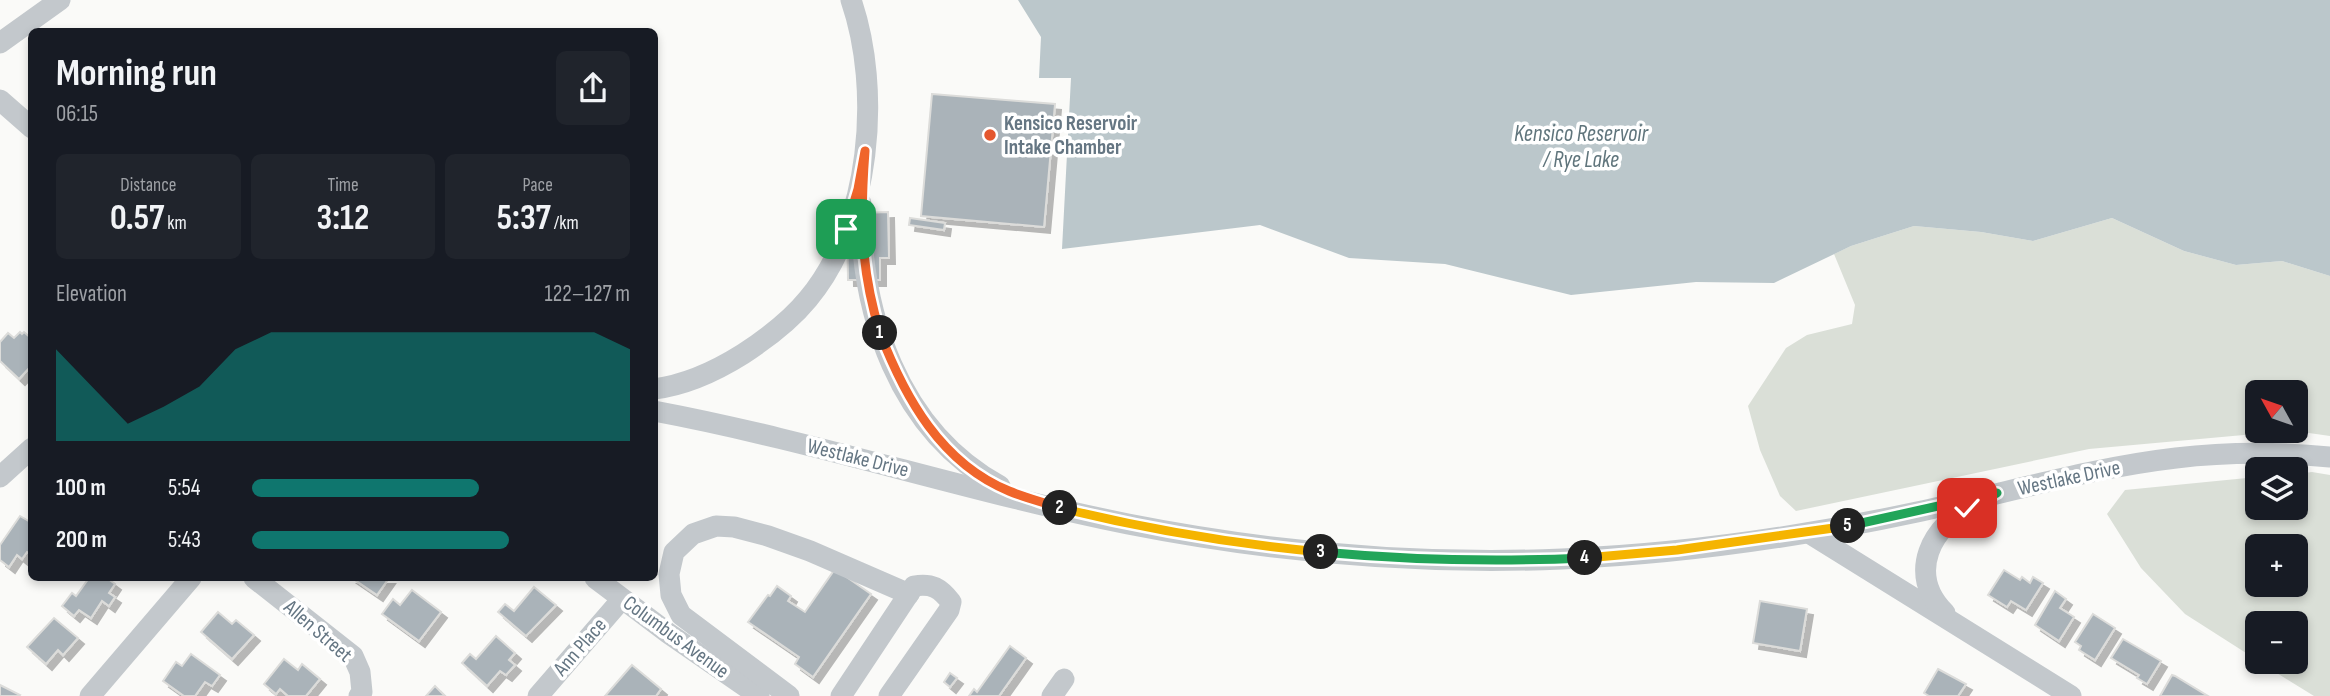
<!DOCTYPE html>
<html lang="en">
<head>
<meta charset="utf-8">
<style>
  :root { --surface:#171b24; --page:#20242c; --text:#f1f3f6; --muted:#9ea1a6; --accent:#0f766e }
  body { margin:0; font-family:"Sofia Sans Condensed",sans-serif; background:var(--page); color:var(--text); height:100vh; display:flex; flex-direction:column; font-size:26px; white-space:nowrap }
  * { box-sizing:border-box; margin:0 }
  p { font-size:23px; color:var(--muted) }
  .icon { flex:none; width:38px; height:38px; fill:none; stroke:currentColor; stroke-width:2; stroke-linecap:round; stroke-linejoin:round }
  .map { position:relative; flex:1; overflow:hidden }
  .side { position:absolute; left:28px; top:28px; width:630px; height:553px; display:flex; flex-direction:column; background:var(--surface); border-radius:10px; box-shadow:0 4px 10px #0003 }
  .side>* { flex:none }
  .needle { width:46px; rotate:310deg }
  .controls { position:absolute; left:2245px; top:380px; display:grid; gap:14px }
  .controls a { display:grid; place-items:center; width:63px; height:63px; border-radius:10px; background:var(--surface); box-shadow:0 4px 10px #0003; font-size:35px }
  .pin { position:absolute; display:grid; place-items:center; width:60px; height:60px; color:#fff; margin:-30px; border-radius:14px; box-shadow:0 4px 10px #0006 }
  .km { position:absolute; width:35px; height:35px; margin:-18px; border-radius:50%; background:#222; color:#fff; font-size:19px; line-height:35px; text-align:center }
  .round { display:grid; place-items:center; flex:none; width:74px; height:74px; border-radius:10px; background:var(--page) }
  .overview { display:flex; align-items:center; justify-content:space-between; height:119px; padding:0 28px }
  h1 { font-size:38px; font-weight:700; line-height:52px }
  .stats { display:grid; grid-template-columns:repeat(3,1fr); gap:10px; height:119px; padding:7px 28px }
  .stats div { display:grid; align-content:center; border-radius:10px; background:var(--page); text-align:center }
  .stats b { font-size:35px; font-weight:700 }
  .stats small { font-size:19px; font-weight:400 }
  .stats p { font-size:19px }
  .chart { height:196px; padding:14px 28px }
  .chart p { display:flex; justify-content:space-between }
  .chart svg { width:100%; height:126px; margin-top:7px; fill:var(--accent); opacity:.7 }
  ul { padding:0 28px; list-style:none; font-size:23px }
  li { display:grid; grid-template-columns:112px 84px 1fr; align-items:center; height:52px }
  li i { height:18px; border-radius:9px; background:var(--accent) }
  .map>svg:first-child { display:block }
  .green { fill:#dadfd7; fill-rule:evenodd }
  .water { fill:#bbc7cb }
  .building { fill:#aab3b9; stroke:#dcdcda; stroke-width:2; filter:url(#shadow) }
  .lines { fill:none; stroke-linecap:round; stroke-linejoin:round }
  .minor { stroke:#c3c8cc; stroke-width:21 }
  .split-1-casing { stroke:#fff; stroke-width:14 }
  .split-2-casing { stroke:#fff; stroke-width:14 }
  .split-3-casing { stroke:#fff; stroke-width:14 }
  .split-4-casing { stroke:#fff; stroke-width:14 }
  .split-5-casing { stroke:#fff; stroke-width:14 }
  .split-6-casing { stroke:#fff; stroke-width:14 }
  .split-1 { stroke:#f0652b; stroke-width:9 }
  .split-2 { stroke:#f0652b; stroke-width:9 }
  .split-3 { stroke:#f5b400; stroke-width:9 }
  .split-4 { stroke:#22a559; stroke-width:9 }
  .split-5 { stroke:#f5b400; stroke-width:9 }
  .split-6 { stroke:#22a559; stroke-width:9 }
  .poi-dot { fill:#e4572e; stroke:#fff; stroke-width:2.5 }
  .labels { text-anchor:middle; dominant-baseline:central; stroke-width:7; stroke-linejoin:round; paint-order:stroke }
  .poi-label { font-size:21px; font-weight:bold; fill:#657683; stroke:#fff; text-anchor:start }
  .street-label { font-size:21px; fill:#657683; stroke:#fff }
  .water-label { font-size:23px; font-style:italic; fill:#60757c; stroke:#fff }
</style>
</head>
<body>
<div class="map">
<svg width="2330" height="696" viewBox="0 0 2330 696">
  <defs>
    <filter id="shadow"><feDropShadow dx="6" dy="6" stdDeviation="0" flood-color="#0004"/></filter>
  </defs>
  <rect width="100%" height="100%" fill="#fafaf8"/>
  <g class="green">
    <path d="M2112,218L2184,251L2236,265L2282,261L2330,276V436L2295,431L2296,392H2258V430L2289,431L2089,449L1796,511L1780,496L1760,450L1748,406L1786,348L1807,335L1852,324L1855,305L1834,254L1851,246L1914,226L1981,232L2033,241Z"/>
    <path d="M2312,472L2330,475V696H2314L2259,662H2296V623H2258L2257,660L2185,614L2141,568L2107,514L2125,490L2257,477L2258,508H2296V474ZM2296,546V584H2258V546Z"/>
  </g>
  <path class="water" d="M1018,0H2330V276L2282,261L2236,265L2184,251L2112,218L2033,241L1981,232L1914,226L1851,246L1774,283L1696,282L1571,295L1445,264L1349,258L1260,225L1062,249L1071,78H1039L1041,37Z"/>
  <g class="building">
    <path d="M932,94L1055,104L1044,227L921,216Z"/>
    <path d="M888,212L889,258H880V280H848L847,224L861,213Z"/>
    <path d="M910,218L945,223L944,230L909,225Z"/>
    <path d="M20,332L22,334L24,332L32,339V365L19,379L0,361V342L8,333L14,338Z"/>
    <path d="M20,516L32,523V555L27,552L22,559L17,555L9,567L0,560V545Z"/>
    <path d="M835,569L871,594L813,677L795,664L799,657L748,622L768,595L770,596L777,586L791,596L788,601L805,612Z"/>
    <path d="M2004,570L2020,580L2022,577L2030,583L2033,577L2043,583L2026,610L2011,601L2007,607L1988,595Z"/>
    <path d="M89,578H107L115,584L109,593L115,597L109,606L102,601L91,618L79,610L74,616L62,606L72,593L76,596Z"/>
    <path d="M352,578H389L377,595Z"/>
    <path d="M534,587L556,605L526,636L498,612L505,604L514,611Z"/>
    <path d="M412,590L441,612L419,641L382,614L393,599L400,605Z"/>
    <path d="M2055,591L2066,599L2060,608L2074,617L2059,641L2035,625Z"/>
    <path d="M1760,601L1807,609L1800,651L1753,643Z"/>
    <path d="M218,612L232,624L236,620L254,635L232,659L201,632Z"/>
    <path d="M2093,614L2115,628L2095,660L2079,650L2081,646L2075,642Z"/>
    <path d="M54,618L78,638L63,655L58,650L46,664L27,647Z"/>
    <path d="M496,636L515,653L509,660L515,665L506,675L500,671L487,686L462,663L470,654L476,659Z"/>
    <path d="M2123,639L2161,661L2147,684L2137,678L2139,675L2111,658Z"/>
    <path d="M1010,646L1026,658L999,696H969L974,689L977,692Z"/>
    <path d="M191,654L220,675L212,686L205,682L195,696H184L163,681L176,662L182,666Z"/>
    <path d="M284,659L298,670L302,664L320,679L306,696H288L280,689L276,694L264,684Z"/>
    <path d="M632,665L661,689L656,696H605Z"/>
    <path d="M1938,669L1966,684L1958,696H1929L1924,693Z"/>
    <path d="M950,673L957,678L950,687L944,682Z"/>
    <path d="M2172,675L2175,676L2208,696H2160Z"/>
    <path d="M0,685L20,695L19,696H0Z"/>
    <path d="M435,686L445,696H426Z"/>
  </g>
  <g class="lines">
    <g class="minor">
      <path d="M0,43L60,0"/>
      <path d="M0,100L32,128"/>
      <path d="M861,203C860,313 898,430 1000,486"/>
      <path d="M654,389C686,385 716,371 743,354C766,339 790,321 808,299C871,224 882,90 851,0"/>
      <path d="M654,411C814,441 969,492 1128,524C1270,552 1417,565 1562,559C1681,554 1800,537 1917,512C2003,494 2089,468 2176,458C2227,452 2279,452 2330,457"/>
      <path d="M0,477L32,448"/>
      <path d="M1809,533L2071,696"/>
      <path d="M254,578L353,656L360,672L362,692L359,696"/>
      <path d="M595,578L668,633L759,696"/>
      <path d="M1945,613C1906,574 1931,525 1975,504"/>
      <path d="M90,696L191,578"/>
      <path d="M538,696L622,599"/>
      <path d="M789,696L681,615L671,595L669,574L674,552L693,534L716,526L734,527L768,536L810,551L909,594"/>
      <path d="M841,696L914,586C932,583 940,588 951,602L949,610L889,696"/>
      <path d="M1052,696L1064,679"/>
    </g>
  </g>
  <g class="lines">
    <g class="split-1-casing">
      <path id="split-1" d="M846,229L858,189L865,151C860,218 860,267 880,333"/>
    </g>
    <g class="split-2-casing">
      <path id="split-2" d="M880,333C905,398 941,463 1009,491C1026,498 1043,502 1060,508"/>
    </g>
    <g class="split-3-casing">
      <path id="split-3" d="M1060,508C1146,529 1233,544 1321,552"/>
    </g>
    <g class="split-4-casing">
      <path id="split-4" d="M1321,552C1408,560 1497,562 1585,558"/>
    </g>
    <g class="split-5-casing">
      <path id="split-5" d="M1585,558L1677,550L1848,526"/>
    </g>
    <g class="split-6-casing">
      <path id="split-6" d="M1848,526L1997,493L1967,508"/>
    </g>
    <use href="#split-1" class="split-1"/>
    <use href="#split-2" class="split-2"/>
    <use href="#split-3" class="split-3"/>
    <use href="#split-4" class="split-4"/>
    <use href="#split-5" class="split-5"/>
    <use href="#split-6" class="split-6"/>
  </g>
  <circle class="poi-dot" cx="990" cy="135" r="7"/>
  <g class="labels">
    <g class="poi-label">
      <text x="1004" y="123">Kensico Reservoir<tspan x="1004" dy="24">Intake Chamber</tspan></text>
    </g>
    <g class="street-label">
      <text transform="translate(858 458) rotate(14)">Westlake Drive</text>
      <text transform="translate(2069 478) rotate(-12)">Westlake Drive</text>
      <text transform="translate(318 631) rotate(41)">Allen Street</text>
      <text transform="translate(676 637) rotate(36)">Columbus Avenue</text>
      <text transform="translate(580 647) rotate(-49)">Ann Place</text>
    </g>
    <g class="water-label">
      <text x="1581" y="134">Kensico Reservoir<tspan x="1581" dy="26">/ Rye Lake</tspan></text>
    </g>
  </g>
</svg>
<div class="controls">
<a><svg class="needle" viewBox="-14 -14 28 28"><path d="M0-13l5 13h-10z" fill="#e53935"/><path d="M0 13l5-13h-10z" fill="#9ea1a6"/></svg></a>
<a><svg class="icon" aria-label="layers" viewBox="0 0 24 24"><path d="M12 4l9 5-9 5-9-5zM3 14l9 5 9-5"/></svg></a>
<a>+</a>
<a>−</a>
</div>
<div class="pin" style="left:846px;top:229px;background:#1e9e55"><svg class="icon" aria-label="arrive" viewBox="0 0 24 24"><path d="M6 21V4h12l-3 4 3 4H6"/></svg></div>
<div class="pin" style="left:1967px;top:508px;background:#d93025"><svg class="icon" aria-label="check" viewBox="0 0 24 24"><path d="M5 12l5 5 9-10"/></svg></div>
<b class="km" style="left:880px;top:333px">1</b>
<b class="km" style="left:1060px;top:508px">2</b>
<b class="km" style="left:1321px;top:552px">3</b>
<b class="km" style="left:1585px;top:558px">4</b>
<b class="km" style="left:1848px;top:526px">5</b>
<section class="side">
<div class="overview"><div><h1>Morning run</h1><p>06:15</p></div><a class="round"><svg class="icon" aria-label="share" viewBox="0 0 24 24"><path d="M12 15V3M7 8l5-5 5 5M5 13v7h14v-7"/></svg></a></div>
<div class="stats">
<div><p>Distance</p><b>0.57<small> km</small></b></div>
<div><p>Time</p><b>3:12</b></div>
<div><p>Pace</p><b>5:37<small> /km</small></b></div>
</div>
<div class="chart"><p><span>Elevation</span>122–127 m</p>
<svg viewBox="0 0 160 44" preserveAspectRatio="none"><path d="M0 44V12L10 25L20 38L30 32L40 25L50 12L60 6L70 6L80 6L90 6L100 6L110 6L120 6L130 6L140 6L150 6L160 12V44z"/></svg>
</div>
<ul>
<li><b>100 m</b>5:54<i style="width:60%"></i></li>
<li><b>200 m</b>5:43<i style="width:68%"></i></li>
</ul>
</section>
</div>
</body>
</html>
